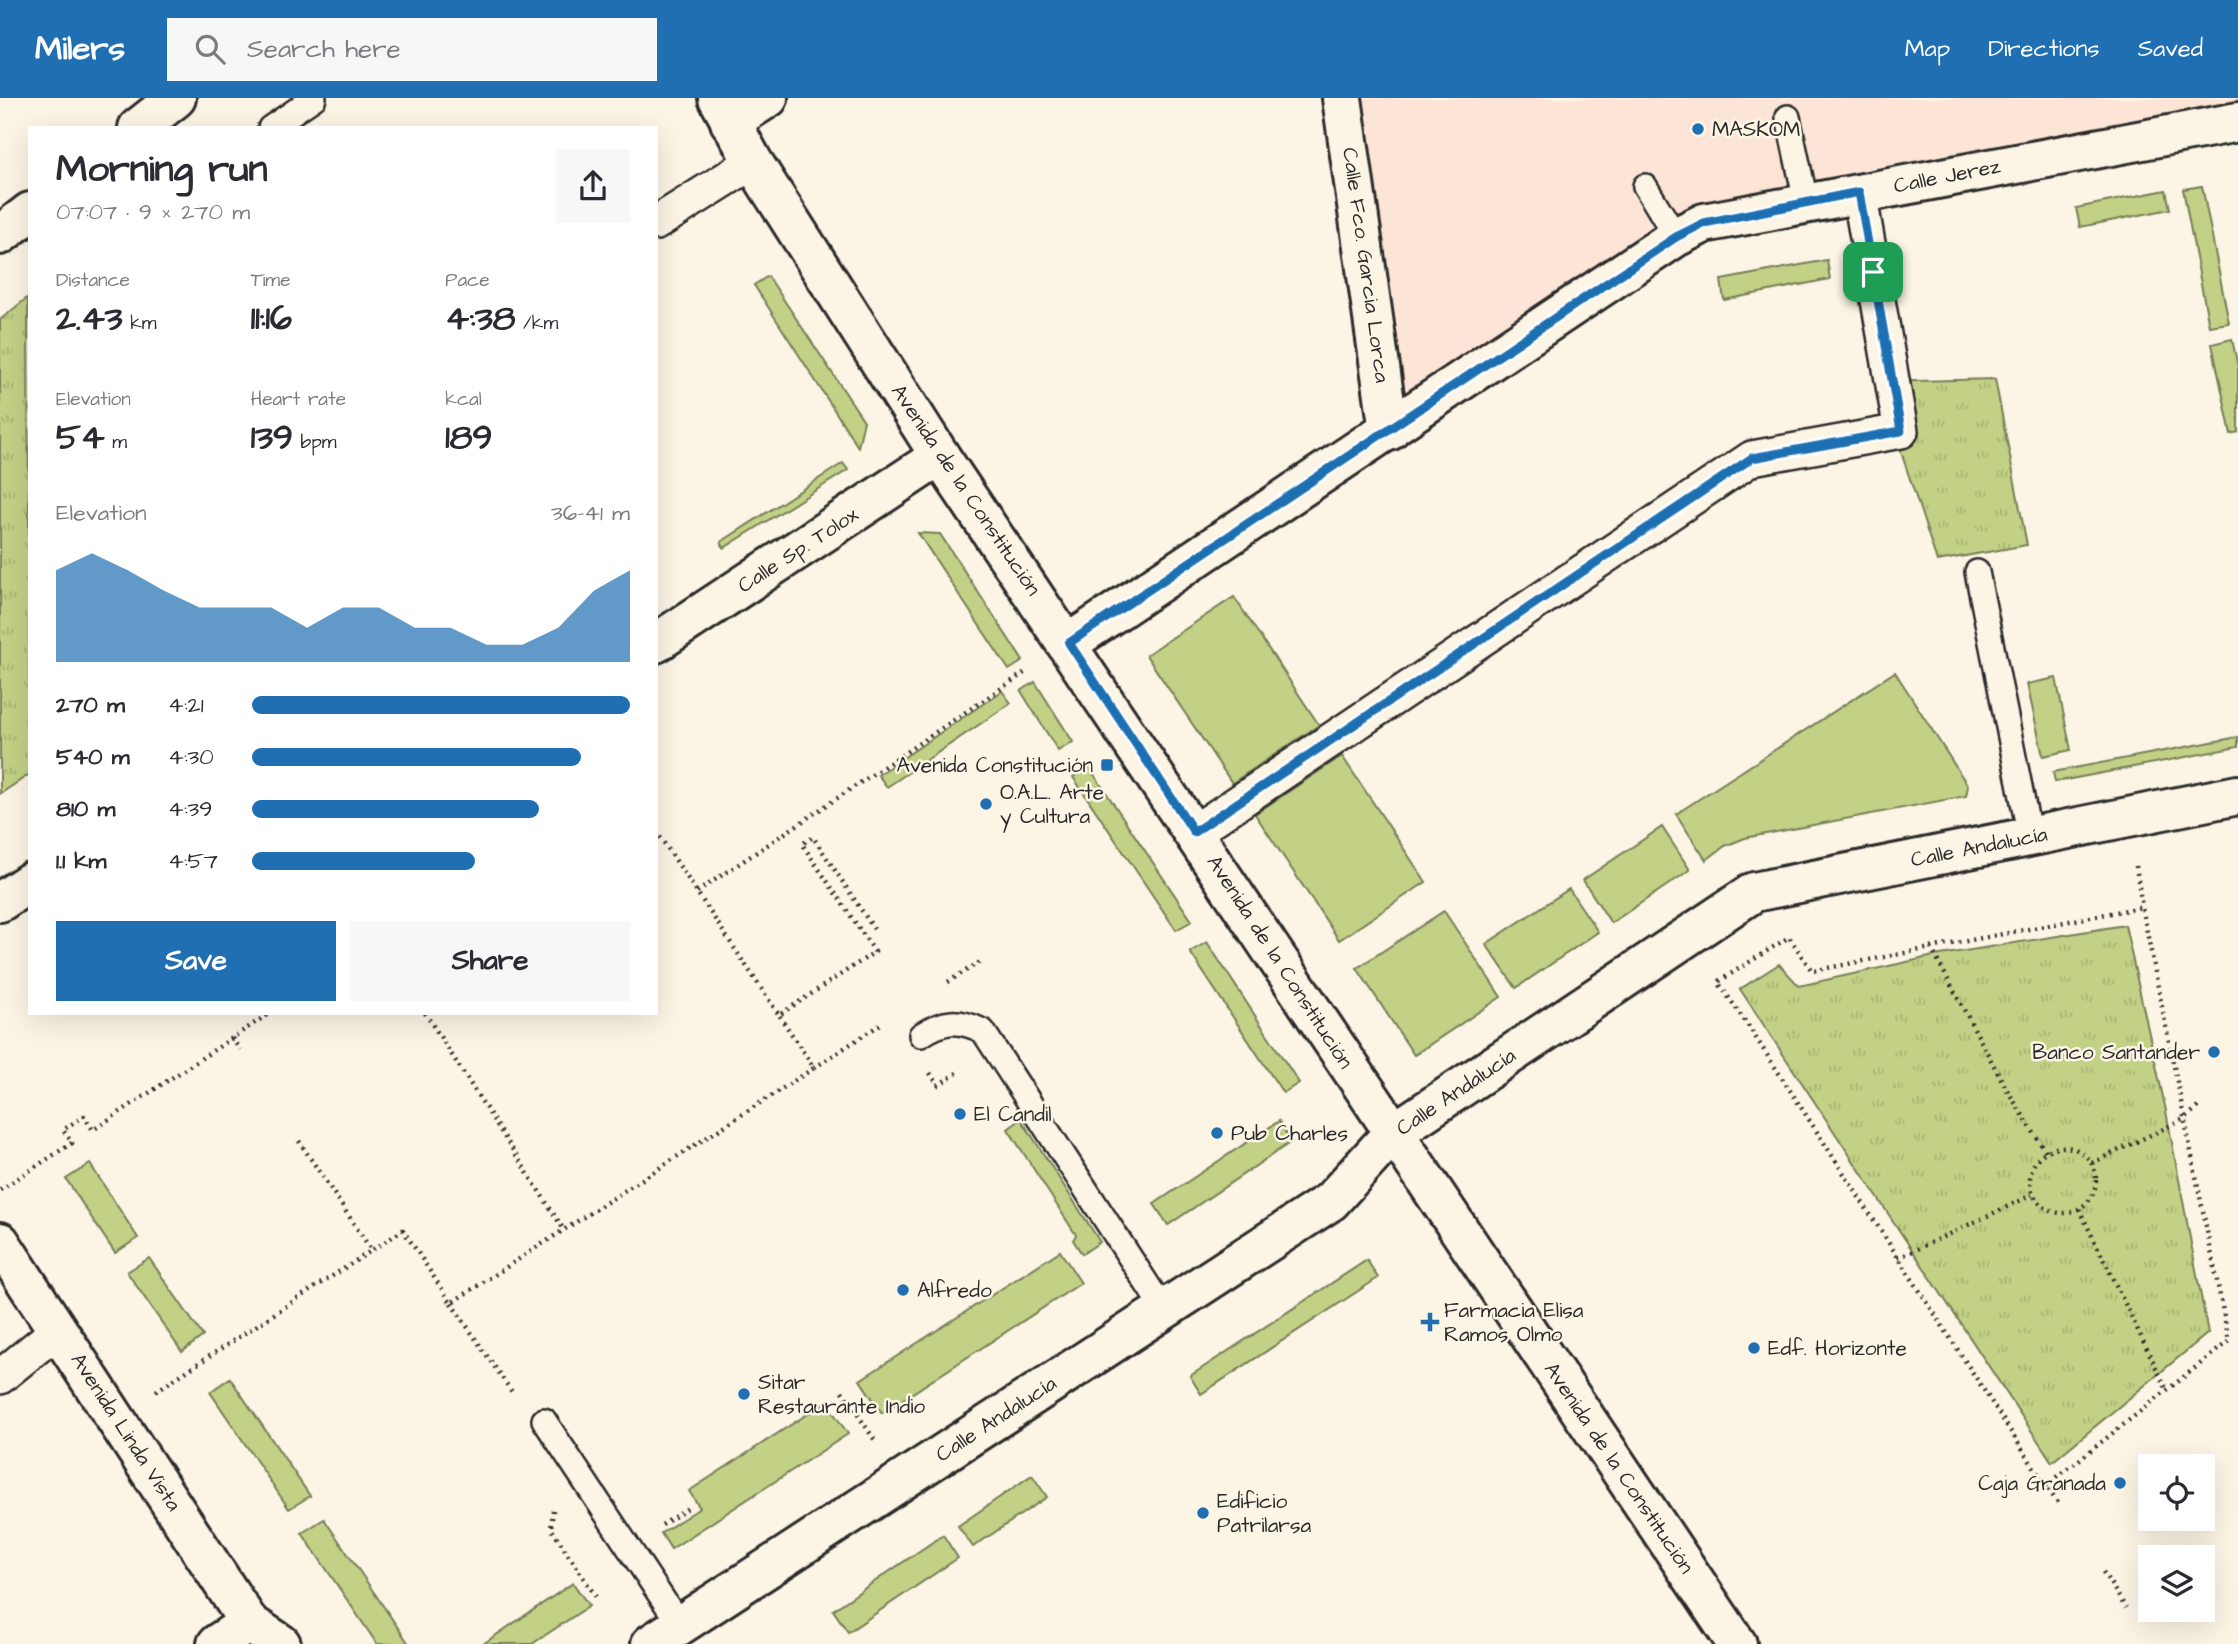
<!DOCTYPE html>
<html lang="en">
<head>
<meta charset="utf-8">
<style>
  :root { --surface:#fff; --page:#f7f7f7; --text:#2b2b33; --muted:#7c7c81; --accent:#1f6fb2 }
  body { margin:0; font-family:"Architects Daughter",sans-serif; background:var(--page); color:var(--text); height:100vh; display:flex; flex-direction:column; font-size:26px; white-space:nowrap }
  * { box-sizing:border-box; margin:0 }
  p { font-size:23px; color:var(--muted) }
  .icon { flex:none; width:38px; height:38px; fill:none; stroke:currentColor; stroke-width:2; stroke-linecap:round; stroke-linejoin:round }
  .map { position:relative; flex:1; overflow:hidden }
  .panel { position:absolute; left:28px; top:28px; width:630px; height:889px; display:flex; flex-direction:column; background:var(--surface); border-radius:0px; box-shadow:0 7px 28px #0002 }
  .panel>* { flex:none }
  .tools { position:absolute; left:2138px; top:1356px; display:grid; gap:14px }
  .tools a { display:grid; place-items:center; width:77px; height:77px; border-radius:0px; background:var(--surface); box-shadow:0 7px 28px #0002; font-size:35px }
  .pin { position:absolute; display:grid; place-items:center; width:60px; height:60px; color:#fff; margin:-30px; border-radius:14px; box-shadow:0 4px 10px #0006 }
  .round { display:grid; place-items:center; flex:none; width:74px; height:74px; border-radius:0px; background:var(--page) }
  .head { display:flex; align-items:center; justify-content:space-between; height:119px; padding:0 28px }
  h1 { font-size:38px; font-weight:700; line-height:52px }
  .stats { display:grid; grid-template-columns:repeat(3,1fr); gap:10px; height:119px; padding:7px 28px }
  .stats div { display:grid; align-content:center }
  .stats b { font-size:35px; font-weight:700 }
  .stats small { font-size:19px; font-weight:400 }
  .stats p { font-size:19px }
  .chart { height:196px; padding:14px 28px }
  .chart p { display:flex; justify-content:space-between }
  .chart svg { width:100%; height:126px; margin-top:7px; fill:var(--accent); opacity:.7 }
  .cta { display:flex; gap:14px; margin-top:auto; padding:14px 28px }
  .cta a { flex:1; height:80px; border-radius:0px; background:var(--accent); color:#fff; font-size:28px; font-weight:700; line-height:80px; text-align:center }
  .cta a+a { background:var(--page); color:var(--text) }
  ul { padding:0 28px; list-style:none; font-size:23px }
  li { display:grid; grid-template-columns:112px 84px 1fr; align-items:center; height:52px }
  li i { height:18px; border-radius:9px; background:var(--accent) }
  header { display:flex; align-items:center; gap:42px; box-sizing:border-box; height:98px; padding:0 35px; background:var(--accent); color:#fff }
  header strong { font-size:33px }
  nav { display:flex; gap:38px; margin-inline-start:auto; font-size:24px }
  .search { width:490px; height:63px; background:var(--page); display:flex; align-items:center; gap:18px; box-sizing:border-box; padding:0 24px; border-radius:0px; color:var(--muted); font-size:26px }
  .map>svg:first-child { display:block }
  .built { fill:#fce5d6 }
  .grass { fill:url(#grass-tufts); stroke:#767e58; stroke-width:2 }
  .garden { fill:#c2d185; stroke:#767e58; stroke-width:2 }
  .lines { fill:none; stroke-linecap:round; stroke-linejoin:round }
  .service-casing { stroke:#2b2b2b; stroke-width:28 }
  .pedestrian-casing { stroke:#2b2b2b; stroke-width:38 }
  .minor-casing { stroke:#2b2b2b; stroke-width:44 }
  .path { stroke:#2b2b2b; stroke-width:4.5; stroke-dasharray:2 5; stroke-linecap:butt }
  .service { stroke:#fcf5e5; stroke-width:23 }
  .pedestrian { stroke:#fcf5e5; stroke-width:33 }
  .minor { stroke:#fcf5e5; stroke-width:38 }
  .route-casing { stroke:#fff; stroke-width:14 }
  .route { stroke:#1f6fb2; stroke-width:9 }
  .poi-dot { fill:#1f6fb2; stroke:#fcf5e5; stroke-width:2.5 }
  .labels { text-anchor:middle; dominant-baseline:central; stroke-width:5; stroke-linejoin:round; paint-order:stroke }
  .poi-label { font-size:21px; fill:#2b2b2b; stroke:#fcf5e5; text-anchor:start }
  .street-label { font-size:21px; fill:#2b2b2b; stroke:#fcf5e5 }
</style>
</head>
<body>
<header>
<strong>Milers</strong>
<div class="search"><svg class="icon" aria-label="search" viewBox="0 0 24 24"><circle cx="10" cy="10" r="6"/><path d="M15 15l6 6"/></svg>Search here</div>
<nav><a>Map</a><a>Directions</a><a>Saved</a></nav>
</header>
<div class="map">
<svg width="2238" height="1546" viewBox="0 0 2238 1546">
  <defs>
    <pattern id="grass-tufts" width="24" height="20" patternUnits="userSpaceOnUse" patternTransform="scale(1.75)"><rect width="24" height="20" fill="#c2d185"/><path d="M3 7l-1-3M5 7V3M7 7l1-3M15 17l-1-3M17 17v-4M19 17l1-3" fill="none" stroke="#a7b473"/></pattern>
  </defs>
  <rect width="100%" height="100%" fill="#fcf5e5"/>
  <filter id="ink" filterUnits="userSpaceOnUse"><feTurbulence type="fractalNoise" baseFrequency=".0143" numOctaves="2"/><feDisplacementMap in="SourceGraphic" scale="14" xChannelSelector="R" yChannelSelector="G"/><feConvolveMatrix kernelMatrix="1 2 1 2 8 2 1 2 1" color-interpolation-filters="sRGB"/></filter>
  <g filter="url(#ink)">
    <path class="built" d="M1342,0H2238V24L1704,125L1389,333Z"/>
    <g class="grass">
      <path d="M28,199L30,676L0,696V222Z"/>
      <path d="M1995,281L2027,447L1937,463L1878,284Z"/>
      <path d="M2125,827L2165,1008L2208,1235L2052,1364L1740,891L1779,866L1799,888L1934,858Z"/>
    </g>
    <g class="garden">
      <path d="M2202,88L2229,225L2209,228L2183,91Z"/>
      <path d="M2166,92L2170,111L2080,129L2076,110Z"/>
      <path d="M1827,162L1830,181L1724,202L1721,182Z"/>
      <path d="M768,178L864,323L858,349L754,187Z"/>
      <path d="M2232,241L2238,269V334L2231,336L2212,246Z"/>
      <path d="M843,365L848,372L724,450L721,444Z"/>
      <path d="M918,435L940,436L1023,563L1009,572Z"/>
      <path d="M1234,499L1319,627L1232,685L1146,557Z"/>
      <path d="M1895,574L1968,688L1966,698L1745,740L1725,748L1706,762L1676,716Z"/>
      <path d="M2056,580L2071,652L2043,658L2027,586Z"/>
      <path d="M1035,584L1073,644L1058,653L1021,593Z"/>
      <path d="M1002,593L1011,605L887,689L878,677Z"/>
      <path d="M2238,639V649L2055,684L2053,674Z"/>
      <path d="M1342,658L1426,784L1339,842L1255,716Z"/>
      <path d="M1089,669L1192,823L1176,832L1073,679Z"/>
      <path d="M1662,729L1690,772L1611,825L1583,782Z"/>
      <path d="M1569,791L1598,834L1516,890L1486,846Z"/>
      <path d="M1444,813L1501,899L1414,957L1357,870Z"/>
      <path d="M1207,844L1299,985L1283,995L1190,854Z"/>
      <path d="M1021,1021L1100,1144L1082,1156L1073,1142L1076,1137L1008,1031Z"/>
      <path d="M1279,1023L1291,1044L1168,1127L1154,1106Z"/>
      <path d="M90,1066L138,1140L115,1155L66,1081Z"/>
      <path d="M1060,1153L1081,1185L882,1315L860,1282Z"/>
      <path d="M149,1160L203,1238L182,1254L127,1174Z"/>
      <path d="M1367,1162L1378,1180L1201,1296L1190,1278Z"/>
      <path d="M230,1280L310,1398L289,1411L210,1294Z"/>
      <path d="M826,1304L848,1336L671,1451L661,1435L700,1410L689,1393Z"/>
      <path d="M1032,1377L1047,1399L973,1449L958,1428Z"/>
      <path d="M324,1421L409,1546H377L302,1435Z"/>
      <path d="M943,1437L958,1460L848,1534L833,1512Z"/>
      <path d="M573,1485L589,1508L532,1546H483Z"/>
    </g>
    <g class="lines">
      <g class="service-casing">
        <g id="service">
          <path d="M1788,19L1806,104"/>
          <path d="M270,30L314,0"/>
          <path d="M1645,88L1676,139"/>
          <path d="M1977,474L2030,739"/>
          <path d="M921,937C944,922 958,921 983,933L1164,1212"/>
          <path d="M544,1322L680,1527"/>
        </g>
      </g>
      <g class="pedestrian-casing">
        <g id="pedestrian">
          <path d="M656,125L753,64"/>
          <path d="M1194,734L1752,360L1901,333L1859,94"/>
          <path d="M0,1279L59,1231"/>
        </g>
      </g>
      <g class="minor-casing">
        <g id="minor">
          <path d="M718,0L753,64L940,358L1737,1546"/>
          <path d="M1342,0L1389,333"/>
          <path d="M730,24L768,0"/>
          <path d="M138,30L176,0"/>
          <path d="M0,137L30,114"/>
          <path d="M656,545L940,358"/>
          <path d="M1069,545L1676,139L1704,125L2238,24"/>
          <path d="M0,804L30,784"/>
          <path d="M0,1144L249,1525L281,1546"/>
          <path d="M217,1546L249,1525"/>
          <path d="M651,1546L1331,1103L1393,1035L1754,794L2238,697"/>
        </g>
      </g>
      <g class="path">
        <path d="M656,733L779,917L875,854L802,746L813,739L874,831"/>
        <path d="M2136,768L2142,809"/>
        <path d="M697,794L1027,573"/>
        <path d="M1931,850L2007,992L2046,1054"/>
        <path d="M948,884L983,862"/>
        <path d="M425,915L564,1132"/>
        <path d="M232,940L240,952"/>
        <path d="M814,970L881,926"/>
        <path d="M930,975L938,987L957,975"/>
        <path d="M299,1043L372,1153"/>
        <circle cx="2063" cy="1082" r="33"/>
        <path d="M2092,1065L2184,1021L2201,1007"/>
        <path d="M0,1092L72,1045L63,1032L84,1018L93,1032L270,915"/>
        <path d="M2079,1111L2167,1292"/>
        <path d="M1898,1160L2032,1097"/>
        <path d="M451,1205L514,1297"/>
        <path d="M156,1293L403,1132L451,1205L814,970L779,917"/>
        <path d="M842,1293L876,1344"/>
        <path d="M2046,1388L2229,1243L2142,809L1812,873L1789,839L1718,884L1749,929L2046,1388L2058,1405"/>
        <path d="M553,1412L551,1430L598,1502"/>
        <path d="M662,1427L688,1410"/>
        <path d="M2103,1474L2126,1510"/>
      </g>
      <use href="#service" class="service"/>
      <use href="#pedestrian" class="pedestrian"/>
      <use href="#minor" class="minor"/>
    </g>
  </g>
  <g class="lines" filter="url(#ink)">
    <g class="route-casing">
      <path id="route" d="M1859,94L1901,333L1752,360L1194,734L1069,545L1676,139L1704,125Z"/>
    </g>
    <use href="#route" class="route"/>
  </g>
  <g class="poi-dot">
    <circle cx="1698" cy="31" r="7"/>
    <rect x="1100" y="660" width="14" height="14" rx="3.5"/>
    <circle cx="986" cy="706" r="7"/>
    <circle cx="2214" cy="954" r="7"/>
    <circle cx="960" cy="1016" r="7"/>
    <circle cx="1217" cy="1035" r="7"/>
    <circle cx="903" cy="1192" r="7"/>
    <path d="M1426.5 1213.5h7v7h7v7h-7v7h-7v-7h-7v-7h7z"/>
    <circle cx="1754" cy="1250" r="7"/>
    <circle cx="744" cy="1296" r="7"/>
    <circle cx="2120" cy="1385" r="7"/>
    <circle cx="1203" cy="1415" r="7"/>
  </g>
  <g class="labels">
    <g class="poi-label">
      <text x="1712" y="31">MASKOM</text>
      <text x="1093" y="667" text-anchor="end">Avenida Constitución</text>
      <text x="1000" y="694">O.A.L. Arte<tspan x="1000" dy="24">y Cultura</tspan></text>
      <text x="2200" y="954" text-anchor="end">Banco Santander</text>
      <text x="974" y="1016">El Candil</text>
      <text x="1231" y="1035">Pub Charles</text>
      <text x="917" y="1192">Alfredo</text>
      <text x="1444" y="1212">Farmacia Elisa<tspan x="1444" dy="24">Ramos Olmo</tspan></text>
      <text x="1768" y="1250">Edf. Horizonte</text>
      <text x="758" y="1284">Sitar<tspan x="758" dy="24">Restaurante Indio</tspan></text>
      <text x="2106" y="1385" text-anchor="end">Caja Granada</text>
      <text x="1217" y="1403">Edificio<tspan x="1217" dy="24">Patrilarsa</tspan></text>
    </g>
    <g class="street-label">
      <text transform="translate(1947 78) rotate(-11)">Calle Jerez</text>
      <text transform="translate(1366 167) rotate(82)">Calle Fco. Garcia Lorca</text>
      <text transform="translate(966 392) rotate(56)">Avenida de la Constitución</text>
      <text transform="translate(798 452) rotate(-33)">Calle Sp. Tolox</text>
      <text transform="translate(1979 749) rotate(-11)">Calle Andalucía</text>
      <text transform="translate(1280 864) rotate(57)">Avenida de la Constitución</text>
      <text transform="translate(1456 994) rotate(-34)">Calle Andalucía</text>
      <text transform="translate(996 1321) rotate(-33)">Calle Andalucía</text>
      <text transform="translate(126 1334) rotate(57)">Avenida Linda Vista</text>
      <text transform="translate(1619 1370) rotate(56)">Avenida de la Constitución</text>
    </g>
  </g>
</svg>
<div class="tools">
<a><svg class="icon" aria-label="locate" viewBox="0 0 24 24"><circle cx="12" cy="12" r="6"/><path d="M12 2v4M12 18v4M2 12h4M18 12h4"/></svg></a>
<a><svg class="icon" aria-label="layers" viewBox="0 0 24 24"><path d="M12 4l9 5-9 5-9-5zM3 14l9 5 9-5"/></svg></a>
</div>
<div class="pin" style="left:1873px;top:174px;background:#1e9e55"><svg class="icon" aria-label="arrive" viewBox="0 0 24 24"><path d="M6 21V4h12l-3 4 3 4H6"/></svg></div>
<section class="panel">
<div class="head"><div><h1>Morning run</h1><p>07:07 · 9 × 270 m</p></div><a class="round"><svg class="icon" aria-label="share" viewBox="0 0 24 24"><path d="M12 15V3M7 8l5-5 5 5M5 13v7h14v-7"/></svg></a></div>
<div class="stats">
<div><p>Distance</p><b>2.43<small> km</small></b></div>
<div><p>Time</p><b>11:16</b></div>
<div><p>Pace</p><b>4:38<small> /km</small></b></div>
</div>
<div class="stats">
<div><p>Elevation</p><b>54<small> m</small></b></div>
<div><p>Heart rate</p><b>139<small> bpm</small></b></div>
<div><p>kcal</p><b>189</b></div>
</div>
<div class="chart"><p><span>Elevation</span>36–41 m</p>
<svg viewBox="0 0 160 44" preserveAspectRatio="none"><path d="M0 44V12L10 6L20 12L30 19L40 25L50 25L60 25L70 32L80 25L90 25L100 32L110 32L120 38L130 38L140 32L150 19L160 12V44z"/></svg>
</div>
<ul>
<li><b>270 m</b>4:21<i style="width:100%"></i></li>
<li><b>540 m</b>4:30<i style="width:87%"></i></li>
<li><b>810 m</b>4:39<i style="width:76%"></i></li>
<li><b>1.1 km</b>4:57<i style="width:59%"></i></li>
</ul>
<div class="cta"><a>Save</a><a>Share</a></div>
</section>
</div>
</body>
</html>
